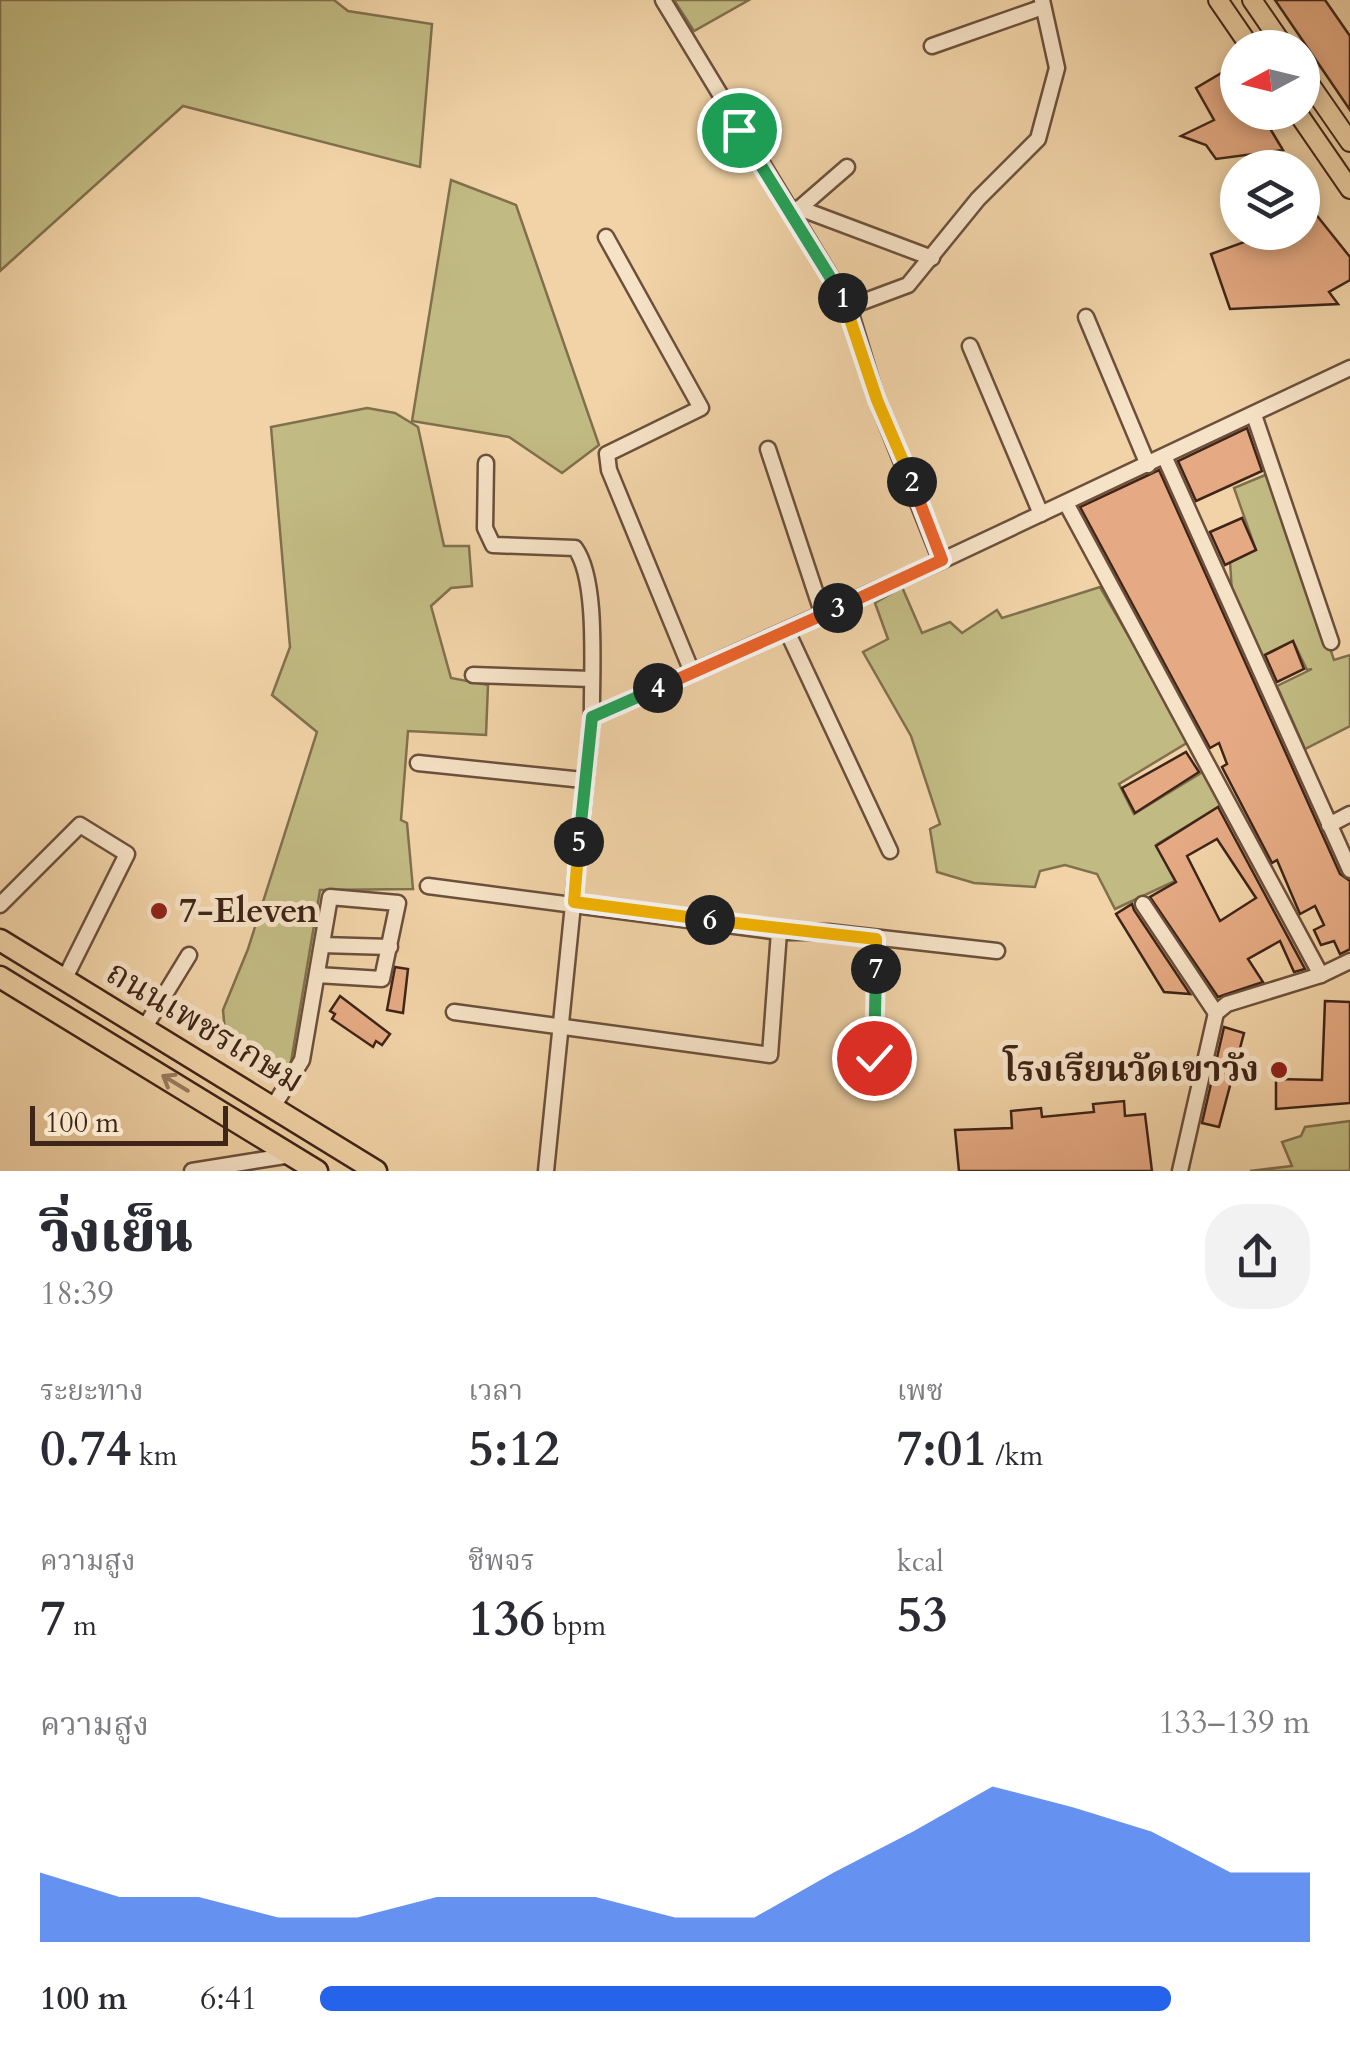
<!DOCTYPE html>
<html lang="th">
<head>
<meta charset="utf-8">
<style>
  :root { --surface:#fff; --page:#f2f2f3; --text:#2b2b33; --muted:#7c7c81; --accent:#2563eb }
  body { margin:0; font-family:Cardo,"Noto Serif Thai",serif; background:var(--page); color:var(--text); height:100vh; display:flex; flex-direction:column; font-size:38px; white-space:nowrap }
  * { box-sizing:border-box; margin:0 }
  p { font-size:32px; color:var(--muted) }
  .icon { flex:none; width:55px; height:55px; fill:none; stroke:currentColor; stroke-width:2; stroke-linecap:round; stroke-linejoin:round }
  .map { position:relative; height:1171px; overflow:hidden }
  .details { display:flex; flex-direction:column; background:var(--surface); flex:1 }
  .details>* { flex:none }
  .needle { width:65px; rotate:263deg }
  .buttons { position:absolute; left:1220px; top:30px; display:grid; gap:20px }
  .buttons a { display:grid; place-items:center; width:100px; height:100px; border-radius:50%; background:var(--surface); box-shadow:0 5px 15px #0003; font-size:50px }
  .scale { position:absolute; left:30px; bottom:25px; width:198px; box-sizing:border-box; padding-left:10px; border:5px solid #3f2518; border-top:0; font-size:28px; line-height:35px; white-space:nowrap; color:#3f2518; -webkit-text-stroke:8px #f6e2c6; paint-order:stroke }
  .pin { position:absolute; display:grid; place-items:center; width:85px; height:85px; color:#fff; margin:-42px; border:5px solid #fff; border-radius:50%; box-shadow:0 2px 10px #0007 }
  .km { position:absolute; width:50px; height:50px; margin:-25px; border-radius:50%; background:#222; color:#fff; font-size:28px; line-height:50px; text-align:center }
  .round { display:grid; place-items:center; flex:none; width:105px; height:105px; border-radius:40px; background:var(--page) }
  .headline { display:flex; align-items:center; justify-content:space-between; height:170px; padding:0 40px }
  h1 { font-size:55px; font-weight:800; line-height:75px }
  .stats { display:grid; grid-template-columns:repeat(3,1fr); gap:15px; height:170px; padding:10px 40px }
  .stats div { display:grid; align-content:center }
  .stats b { font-size:50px; font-weight:800 }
  .stats small { font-size:28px; font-weight:400 }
  .stats p { font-size:28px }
  .chart { height:280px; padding:20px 40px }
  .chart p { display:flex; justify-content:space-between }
  .chart svg { width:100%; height:180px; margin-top:10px; fill:var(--accent); opacity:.7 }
  ul { padding:0 40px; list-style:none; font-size:32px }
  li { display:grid; grid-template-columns:160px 120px 1fr; align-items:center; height:75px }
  li i { height:25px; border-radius:12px; background:var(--accent) }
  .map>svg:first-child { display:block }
  .green { fill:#c1ba82; stroke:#80704d; stroke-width:2.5 }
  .building { fill:#e5aa83; stroke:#3f2518; stroke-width:2.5; fill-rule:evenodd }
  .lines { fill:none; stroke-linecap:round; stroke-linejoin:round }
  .minor-casing { stroke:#6c503c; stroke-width:19 }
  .major-casing { stroke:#3f2518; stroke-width:22 }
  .highway-casing { stroke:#3f2518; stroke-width:25 }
  .minor { stroke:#f6e2c6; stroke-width:14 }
  .major { stroke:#f1d3a7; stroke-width:18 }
  .highway { stroke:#f1d3a7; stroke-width:20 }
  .oneway { stroke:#987c60 }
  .split-1-casing { stroke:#fff; stroke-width:20 }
  .split-2-casing { stroke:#fff; stroke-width:20 }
  .split-3-casing { stroke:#fff; stroke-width:20 }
  .split-4-casing { stroke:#fff; stroke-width:20 }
  .split-5-casing { stroke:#fff; stroke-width:20 }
  .split-6-casing { stroke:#fff; stroke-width:20 }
  .split-7-casing { stroke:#fff; stroke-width:20 }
  .split-8-casing { stroke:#fff; stroke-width:20 }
  .split-1 { stroke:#22a559; stroke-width:12 }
  .split-2 { stroke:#f5b400; stroke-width:12 }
  .split-3 { stroke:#f0652b; stroke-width:12 }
  .split-4 { stroke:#f0652b; stroke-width:12 }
  .split-5 { stroke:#22a559; stroke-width:12 }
  .split-6 { stroke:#f5b400; stroke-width:12 }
  .split-7 { stroke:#f5b400; stroke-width:12 }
  .split-8 { stroke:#22a559; stroke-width:12 }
  .poi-dot { fill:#8f2418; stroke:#f6e2c6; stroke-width:4 }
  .labels { text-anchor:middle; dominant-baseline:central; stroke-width:10; stroke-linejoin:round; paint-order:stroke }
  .poi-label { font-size:35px; font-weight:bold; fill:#3f2518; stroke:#f6e2c6; text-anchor:start }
  .street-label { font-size:35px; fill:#3f2518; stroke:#f6e2c6 }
</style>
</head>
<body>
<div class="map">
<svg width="1350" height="1171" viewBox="0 0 1350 1171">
  <rect width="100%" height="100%" fill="#f1d3a7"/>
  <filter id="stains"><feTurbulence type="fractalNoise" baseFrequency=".002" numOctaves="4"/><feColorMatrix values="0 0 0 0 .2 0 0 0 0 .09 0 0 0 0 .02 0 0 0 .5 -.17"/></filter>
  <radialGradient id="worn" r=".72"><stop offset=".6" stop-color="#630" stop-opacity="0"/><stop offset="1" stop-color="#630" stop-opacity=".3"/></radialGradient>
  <g class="green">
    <path d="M0,0H334L348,11L432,24L420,167L183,106L0,271Z"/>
    <path d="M674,0H749L694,31Z"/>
    <path d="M451,180L516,205L599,445L562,473L509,437L412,421Z"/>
    <path d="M367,408L395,413L418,427L444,546H469L472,586L451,588L431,606L451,678L488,685L486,735L408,731L401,820L407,823L413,889L320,890L290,1068L226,1043L223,1010L248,949L317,732L272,695L290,647L271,427Z"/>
    <path d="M1270,473L1334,660L1350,655V726L1305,749L1277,686L1312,669L1307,670L1293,641L1260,657L1232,592L1230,562L1256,550L1234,488Z"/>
    <path d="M902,587L922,633L950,622L962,633L997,610L1002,618L1100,587L1190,741L1119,784L1134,814L1206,770L1223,804L1156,845L1175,881L1115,909L1097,874L1065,865L1040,871L1035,887L974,883L937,872L930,829L940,824L911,736L863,652L888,639L875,603Z"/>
    <path d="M1350,1121V1171H1250L1292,1166L1282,1142L1301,1136L1305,1127Z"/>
  </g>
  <g class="building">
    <path d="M1275,0H1325L1350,36V110Z"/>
    <path d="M1230,68L1238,79V112H1260L1283,150L1216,159L1206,145L1181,136L1214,120L1196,88Z"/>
    <path d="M1302,197L1350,257V280L1329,292L1338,304L1230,309L1211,254L1272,232H1302Z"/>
    <path d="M1247,428L1262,471L1196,501L1178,461Z"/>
    <path d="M1159,470L1340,874L1350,881V949L1340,954L1334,941L1321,945L1314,930L1324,925L1315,906L1300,914L1277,860L1272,863L1222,767L1227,764L1219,743L1210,748L1080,507Z"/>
    <path d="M1242,518L1256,550L1225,565L1210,532Z"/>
    <path d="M1293,641L1304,669L1277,682L1265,655Z"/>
    <path d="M1186,752L1199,772L1135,813L1122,788Z"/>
    <path d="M1218,807L1305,969L1294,972L1280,941L1248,959L1263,982L1218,997L1150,897L1176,882L1156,846ZM1217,839L1256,898L1220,921L1187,856Z"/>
    <path d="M1132,904L1134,910L1190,994L1164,992L1116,914Z"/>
    <path d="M395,967L408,969L403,1013L387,1010Z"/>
    <path d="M340,996L390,1034L382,1045L376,1041L373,1047L332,1019L335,1014L330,1011Z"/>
    <path d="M1325,1001L1350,1002V1103L1276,1109V1079L1322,1080Z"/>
    <path d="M1224,1027L1244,1033L1219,1127L1202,1123Z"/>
    <path d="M1124,1101L1125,1116L1145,1114L1152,1171H959L955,1130L1012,1128L1011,1111L1041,1108L1042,1117L1094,1112L1093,1104Z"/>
  </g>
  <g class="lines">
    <g class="minor-casing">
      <g id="minor">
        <path d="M663,0L849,307L877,400L941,561"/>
        <path d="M932,46L1043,7"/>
        <path d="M799,208L932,258"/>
        <path d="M794,213L847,167"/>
        <path d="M606,237L701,408L607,454L609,470L692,672"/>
        <path d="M849,307L908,285L978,199L1038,139L1057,68L1042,0"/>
        <path d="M1086,317L1148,465"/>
        <path d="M970,346L1041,514"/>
        <path d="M1254,415L1331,642"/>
        <path d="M768,449L823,615"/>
        <path d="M1165,458L1350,870"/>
        <path d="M486,463L485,528L493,545L575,548C599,581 591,675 592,717"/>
        <path d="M1066,503L1321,975"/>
        <path d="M787,631L890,851"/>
        <path d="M473,675L591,679"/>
        <path d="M418,763L583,780"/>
        <path d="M1329,825L1350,814"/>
        <path d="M428,886L779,932H828L997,951"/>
        <path d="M1143,904L1216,1013"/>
        <path d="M0,905L80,825L127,854L64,980"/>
        <path d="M322,945L390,947"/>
        <path d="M454,1012L770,1055L779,932"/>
        <path d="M145,1027L189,955"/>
        <path d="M875,1057L876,939"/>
        <path d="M273,1107L302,1060L330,897L398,903L382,979L317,975"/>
        <path d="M192,1171L291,1155"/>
        <path d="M546,1171L592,717L941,561L1350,368"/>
        <path d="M1180,1171L1216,1013L1227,1004L1321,975L1350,961"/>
      </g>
    </g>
    <g class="major-casing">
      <g id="major">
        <path d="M1218,0L1251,48"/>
        <path d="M1252,0L1285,48"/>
        <path d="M1302,73L1350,142"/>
        <path d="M1297,112L1350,189"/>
      </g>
    </g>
    <g class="highway-casing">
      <g id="highway">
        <path d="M0,940L376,1171"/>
        <path d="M0,977L317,1171"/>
      </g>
    </g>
    <use href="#minor" class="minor"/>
    <use href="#major" class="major"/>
    <use href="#highway" class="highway"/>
  </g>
  <defs><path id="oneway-shaft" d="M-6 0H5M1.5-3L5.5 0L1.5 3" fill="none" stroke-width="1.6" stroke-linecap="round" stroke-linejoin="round" transform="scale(2.5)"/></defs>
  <use class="oneway" href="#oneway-shaft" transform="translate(175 1083) rotate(-149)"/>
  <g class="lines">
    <g class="split-1-casing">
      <path id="split-1" d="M739,130L843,298"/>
    </g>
    <g class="split-2-casing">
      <path id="split-2" d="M843,298L877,400L912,482"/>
    </g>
    <g class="split-3-casing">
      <path id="split-3" d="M838,608L942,560L912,482"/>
    </g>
    <g class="split-4-casing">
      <path id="split-4" d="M658,688L838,608"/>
    </g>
    <g class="split-5-casing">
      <path id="split-5" d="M579,842L592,717L658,688"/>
    </g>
    <g class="split-6-casing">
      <path id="split-6" d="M579,842L574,902L710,920"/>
    </g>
    <g class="split-7-casing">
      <path id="split-7" d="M710,920L876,939V969"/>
    </g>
    <g class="split-8-casing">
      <path id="split-8" d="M874,1058L876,969"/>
    </g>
    <use href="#split-1" class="split-1"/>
    <use href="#split-2" class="split-2"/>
    <use href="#split-3" class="split-3"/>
    <use href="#split-4" class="split-4"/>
    <use href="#split-5" class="split-5"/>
    <use href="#split-6" class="split-6"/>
    <use href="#split-7" class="split-7"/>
    <use href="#split-8" class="split-8"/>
  </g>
  <g class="poi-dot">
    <circle cx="159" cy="911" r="10"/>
    <circle cx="1279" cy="1070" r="10"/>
  </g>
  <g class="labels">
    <g class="poi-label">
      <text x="179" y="911">7-Eleven</text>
      <text x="1259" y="1070" text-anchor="end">โรงเรียนวัดเขาวัง</text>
    </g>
    <g class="street-label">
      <text transform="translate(205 1027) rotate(31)">ถนนเพชรเกษม</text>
    </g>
  </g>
  <rect width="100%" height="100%" filter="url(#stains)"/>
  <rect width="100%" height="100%" fill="url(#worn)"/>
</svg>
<div class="buttons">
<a><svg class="needle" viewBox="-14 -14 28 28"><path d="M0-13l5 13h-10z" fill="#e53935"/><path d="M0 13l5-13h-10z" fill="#7c7c81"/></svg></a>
<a><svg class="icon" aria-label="layers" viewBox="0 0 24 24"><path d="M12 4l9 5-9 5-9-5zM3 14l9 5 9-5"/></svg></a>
</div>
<div class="scale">100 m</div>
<div class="pin" style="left:739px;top:130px;background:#1e9e55"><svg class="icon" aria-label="arrive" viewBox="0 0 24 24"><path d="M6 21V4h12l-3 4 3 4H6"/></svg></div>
<div class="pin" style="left:874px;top:1058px;background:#d93025"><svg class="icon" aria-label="check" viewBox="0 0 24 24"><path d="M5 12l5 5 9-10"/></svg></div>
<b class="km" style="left:843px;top:298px">1</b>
<b class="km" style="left:912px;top:482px">2</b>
<b class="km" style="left:838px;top:608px">3</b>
<b class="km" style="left:658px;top:688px">4</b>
<b class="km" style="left:579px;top:842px">5</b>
<b class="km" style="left:710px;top:920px">6</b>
<b class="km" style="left:876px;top:969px">7</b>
</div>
<section class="details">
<div class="headline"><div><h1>วิ่งเย็น</h1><p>18:39</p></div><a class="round"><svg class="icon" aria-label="share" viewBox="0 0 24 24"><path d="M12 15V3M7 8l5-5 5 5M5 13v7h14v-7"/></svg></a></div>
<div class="stats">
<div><p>ระยะทาง</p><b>0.74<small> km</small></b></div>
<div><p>เวลา</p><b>5:12</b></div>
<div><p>เพซ</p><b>7:01<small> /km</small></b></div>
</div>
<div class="stats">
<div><p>ความสูง</p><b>7<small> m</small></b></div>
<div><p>ชีพจร</p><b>136<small> bpm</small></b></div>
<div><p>kcal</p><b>53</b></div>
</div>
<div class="chart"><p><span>ความสูง</span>133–139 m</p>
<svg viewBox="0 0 160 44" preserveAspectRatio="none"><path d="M0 44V27L10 33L20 33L30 38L40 38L50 33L60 33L70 33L80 38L90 38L100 27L110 17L120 6L130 11L140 17L150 27L160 27V44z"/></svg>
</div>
<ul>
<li><b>100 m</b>6:41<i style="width:86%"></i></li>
</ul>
</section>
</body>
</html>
